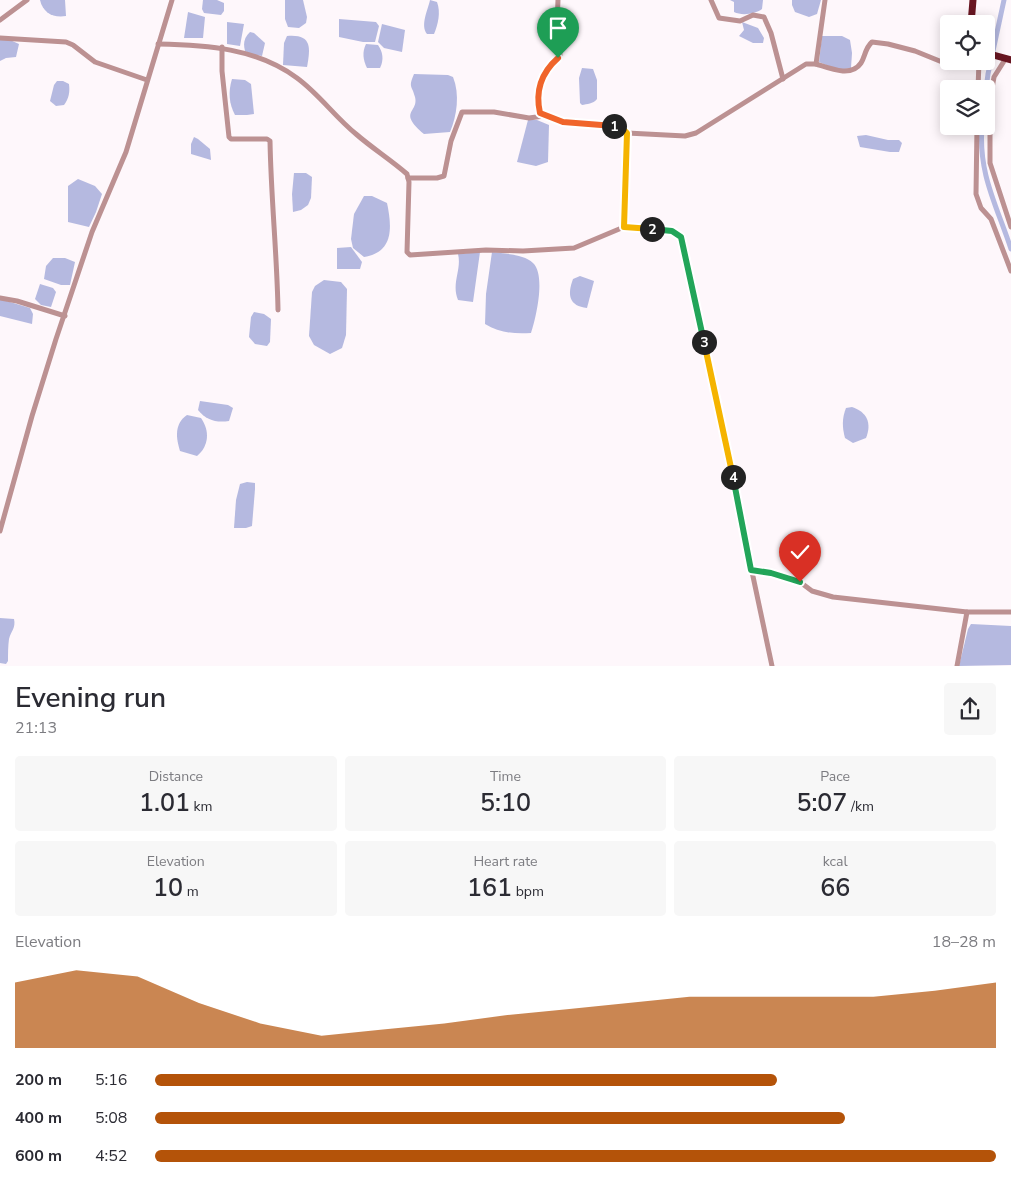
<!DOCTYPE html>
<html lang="en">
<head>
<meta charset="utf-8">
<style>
  :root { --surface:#fff; --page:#f7f7f7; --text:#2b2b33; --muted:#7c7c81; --accent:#b45309 }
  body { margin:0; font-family:"Nunito Sans",sans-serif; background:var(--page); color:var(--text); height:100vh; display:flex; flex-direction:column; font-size:19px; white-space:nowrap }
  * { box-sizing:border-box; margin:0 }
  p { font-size:16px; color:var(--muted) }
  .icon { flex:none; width:28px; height:28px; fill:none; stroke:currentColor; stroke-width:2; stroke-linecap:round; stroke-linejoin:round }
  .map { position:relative; height:666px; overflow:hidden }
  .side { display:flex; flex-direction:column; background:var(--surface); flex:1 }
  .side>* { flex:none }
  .controls { position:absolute; left:940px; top:15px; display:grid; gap:10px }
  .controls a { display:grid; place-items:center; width:55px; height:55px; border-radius:5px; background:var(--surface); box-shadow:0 2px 12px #0003; font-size:25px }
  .pin { position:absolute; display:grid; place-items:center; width:42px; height:42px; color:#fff; margin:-51px -21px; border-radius:50% 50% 50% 0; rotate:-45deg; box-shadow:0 0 5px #0007 }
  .pin .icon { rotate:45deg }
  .km { position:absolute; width:25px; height:25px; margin:-12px; border-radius:50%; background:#222; color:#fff; font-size:14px; line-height:25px; text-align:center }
  .round { display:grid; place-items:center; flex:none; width:52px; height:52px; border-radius:5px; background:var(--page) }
  .head { display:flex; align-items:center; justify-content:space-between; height:85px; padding:0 15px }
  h1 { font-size:28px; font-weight:600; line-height:38px }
  .metrics { display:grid; grid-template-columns:repeat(3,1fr); gap:8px; height:85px; padding:5px 15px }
  .metrics div { display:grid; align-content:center; border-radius:5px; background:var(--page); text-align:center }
  .metrics b { font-size:25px; font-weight:600 }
  .metrics small { font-size:14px; font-weight:400 }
  .metrics p { font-size:14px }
  .chart { height:140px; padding:10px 15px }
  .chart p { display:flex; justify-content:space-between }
  .chart svg { width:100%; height:90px; margin-top:5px; fill:var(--accent); opacity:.7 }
  ul { padding:0 15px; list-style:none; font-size:16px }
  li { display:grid; grid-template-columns:80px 60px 1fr; align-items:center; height:38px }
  li i { height:12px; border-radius:6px; background:var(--accent) }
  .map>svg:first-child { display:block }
  .water { fill:#b5b9e0 }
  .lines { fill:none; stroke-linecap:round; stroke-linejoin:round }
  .canal { stroke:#b5b9e0; stroke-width:5 }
  .minor { stroke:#bc9192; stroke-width:5 }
  .highway { stroke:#691622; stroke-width:7 }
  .split-1-casing { stroke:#fff; stroke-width:10 }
  .split-2-casing { stroke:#fff; stroke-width:10 }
  .split-3-casing { stroke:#fff; stroke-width:10 }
  .split-4-casing { stroke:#fff; stroke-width:10 }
  .split-5-casing { stroke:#fff; stroke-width:10 }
  .split-1 { stroke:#f0652b; stroke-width:6 }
  .split-2 { stroke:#f5b400; stroke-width:6 }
  .split-3 { stroke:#22a559; stroke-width:6 }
  .split-4 { stroke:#f5b400; stroke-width:6 }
  .split-5 { stroke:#22a559; stroke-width:6 }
</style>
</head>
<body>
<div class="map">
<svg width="1011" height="666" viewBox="0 0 1011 666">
  <rect width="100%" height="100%" fill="#fef7fb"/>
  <g class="water">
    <path d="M40,0H65L66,16C53,18 43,13 40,0Z"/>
    <path d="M203,0H217L224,3V11L221,15L204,13L202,9Z"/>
    <path d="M285,0H303L307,17L306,23L299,28L288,27L285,19Z"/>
    <path d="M430,0L437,2C441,12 438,25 434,34H427C420,25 428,10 430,0Z"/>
    <path d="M730,0H763L762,9C755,14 742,16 734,12V2Z"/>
    <path d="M792,0H821L817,14L809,17L795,12L792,5Z"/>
    <path d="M188,12L205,17L203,38H184Z"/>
    <path d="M339,19L376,22L379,26L375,42H363L339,37Z"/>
    <path d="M227,22L244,24L240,46L227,44Z"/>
    <path d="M742,22L758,28L764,38L763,43H753L739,36L744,30Z"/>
    <path d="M382,24L405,30L402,52L384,48L378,42Z"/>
    <path d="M250,32L254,33L265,43L262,56L251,54L245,51C243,43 244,38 250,32Z"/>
    <path d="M287,36C311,34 311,46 307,67L283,65L284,43Z"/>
    <path d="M822,36H842L850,40L852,53L851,68L838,70L819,62Z"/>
    <path d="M0,39L10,40L19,44L16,57L6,58L0,61Z"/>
    <path d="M366,44L378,45C383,52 384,60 380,68H367C363,60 362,52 366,44Z"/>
    <path d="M582,68L593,69L597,80V99C593,104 587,104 582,105L580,103L579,78Z"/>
    <path d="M414,74L448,75L453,77C460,94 457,116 450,132L424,134C397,111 419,113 415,97C412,85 408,88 414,74Z"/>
    <path d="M232,79L245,80L251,84L254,114L247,115H235C229,104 228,92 232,79Z"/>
    <path d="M57,81H63L69,84C70,92 69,98 64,105L56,106L50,101L54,85Z"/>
    <path d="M528,120H537L549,125L548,162L536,166L517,162Z"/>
    <path d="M866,135L888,140H899L902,143L899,152H890L860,147L857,136Z"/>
    <path d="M194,137L198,139L210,149L211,160L191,154V144Z"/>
    <path d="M294,173H306L312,177L311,198L308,205L301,210L293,212L292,194Z"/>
    <path d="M78,179L95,186L102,194L96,212L89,227L68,222V186Z"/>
    <path d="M364,196H372L387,203C392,227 394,252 364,257L353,248L351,239L354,214Z"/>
    <path d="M351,247L362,262L360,269H337V248Z"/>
    <path d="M480,252L473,302L458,300C451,283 462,270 458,254Z"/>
    <path d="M492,252C505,254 524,254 533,263C546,275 536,318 531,333C515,334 499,333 485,324L486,294Z"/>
    <path d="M53,258H65L75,262L70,285H61L44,279L46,266Z"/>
    <path d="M580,276L594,281L587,308C569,306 567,295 573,279Z"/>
    <path d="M324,280L341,282L347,289L346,335L342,348L330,354L314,345L309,336L312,292L315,286Z"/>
    <path d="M40,284L53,288L56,292L51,307L41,305L35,299Z"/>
    <path d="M0,299L30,308L33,314L32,324L0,316Z"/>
    <path d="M254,312L264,314L271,319L270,342L267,346L255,344L249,337L251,317Z"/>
    <path d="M200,401L228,405L233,408L229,421C216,423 206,420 198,410Z"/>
    <path d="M852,407C867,412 872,423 866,438L853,443L845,438C842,427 842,418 846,408Z"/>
    <path d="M187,415L201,418C210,431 209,446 197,456L180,451C176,438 174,424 187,415Z"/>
    <path d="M247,482L255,483V489L252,526L246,528H234L236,500L240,484Z"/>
    <path d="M0,618L14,619C16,628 11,631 9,639C8,646 8,654 8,661L6,664L0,663Z"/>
    <path d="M971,624L1011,626V665L959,666L968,629Z"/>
  </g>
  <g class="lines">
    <g class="canal">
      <path d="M986,89L988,74L1004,0"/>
      <path d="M982,126C978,174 997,206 1011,249"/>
    </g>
    <g class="minor">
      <path d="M558,0L557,24L560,55L541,78L538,104L540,113C560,127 617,118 627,133L624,227L672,231L681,237L772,666"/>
      <path d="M711,0L719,18L740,21L753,15L764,17L771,33L783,79"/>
      <path d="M0,20L27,0"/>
      <path d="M0,38L66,42L73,45L95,62L147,80"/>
      <path d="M158,44C207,45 256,48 297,78C319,94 335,117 356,134C372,148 391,160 407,174L409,182L407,252L410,255L486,250L523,251L574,248L624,227"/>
      <path d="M222,47V71L229,137L231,139H267L270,141C271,198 277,254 278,310"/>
      <path d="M1006,58L994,77L990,100V163L1011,227"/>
      <path d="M816,64C829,68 851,78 861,63C865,57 865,48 872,42L888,44L915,51L947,64L957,61"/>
      <path d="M978,89L979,61"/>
      <path d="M977,126L976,194L981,208L991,219L1011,271"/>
      <path d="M627,133L685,136L696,133L806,64H816L825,0"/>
      <path d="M408,178H437L444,176L451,141L462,112H494L529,118L544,116"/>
      <path d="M0,298L17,301L65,316"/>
      <path d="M0,531L32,416L56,339L92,232L126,152L172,0"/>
      <path d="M751,571L771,573L800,582L812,591L833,597L967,612L957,666"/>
      <path d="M967,612H1011"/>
    </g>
    <g class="highway">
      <path d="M971,24L973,0"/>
      <path d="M986,53L1011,60"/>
    </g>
  </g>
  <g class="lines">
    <g class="split-1-casing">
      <path id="split-1" d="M558,58C541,73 535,91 540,113L563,122L614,126"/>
    </g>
    <g class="split-2-casing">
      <path id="split-2" d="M614,126L621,127L627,133L624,227L652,229"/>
    </g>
    <g class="split-3-casing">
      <path id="split-3" d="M652,229L672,231L681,237L704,342"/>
    </g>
    <g class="split-4-casing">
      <path id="split-4" d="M704,342L733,477"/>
    </g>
    <g class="split-5-casing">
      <path id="split-5" d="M733,477L751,570L771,573L800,582"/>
    </g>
    <use href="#split-1" class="split-1"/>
    <use href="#split-2" class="split-2"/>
    <use href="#split-3" class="split-3"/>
    <use href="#split-4" class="split-4"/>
    <use href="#split-5" class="split-5"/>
  </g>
</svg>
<div class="controls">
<a><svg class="icon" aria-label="locate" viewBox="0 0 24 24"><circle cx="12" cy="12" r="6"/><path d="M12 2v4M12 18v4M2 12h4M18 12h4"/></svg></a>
<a><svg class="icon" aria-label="layers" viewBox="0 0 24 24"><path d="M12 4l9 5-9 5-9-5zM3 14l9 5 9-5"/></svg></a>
</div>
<div class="pin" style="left:558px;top:58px;background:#1e9e55"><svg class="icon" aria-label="arrive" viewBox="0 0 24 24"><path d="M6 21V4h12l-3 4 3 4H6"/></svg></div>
<div class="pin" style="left:800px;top:582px;background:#d93025"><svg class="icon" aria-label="check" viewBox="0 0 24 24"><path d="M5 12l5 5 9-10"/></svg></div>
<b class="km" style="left:614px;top:126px">1</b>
<b class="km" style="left:652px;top:229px">2</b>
<b class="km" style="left:704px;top:342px">3</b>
<b class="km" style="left:733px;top:477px">4</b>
</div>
<section class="side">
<div class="head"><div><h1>Evening run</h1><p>21:13</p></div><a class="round"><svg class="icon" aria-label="share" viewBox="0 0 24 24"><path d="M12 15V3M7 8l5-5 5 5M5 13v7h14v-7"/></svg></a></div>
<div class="metrics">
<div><p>Distance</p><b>1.01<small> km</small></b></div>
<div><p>Time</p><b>5:10</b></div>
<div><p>Pace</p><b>5:07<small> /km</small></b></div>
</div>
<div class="metrics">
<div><p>Elevation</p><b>10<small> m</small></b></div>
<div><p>Heart rate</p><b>161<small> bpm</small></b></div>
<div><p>kcal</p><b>66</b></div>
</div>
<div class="chart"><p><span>Elevation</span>18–28 m</p>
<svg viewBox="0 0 160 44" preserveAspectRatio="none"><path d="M0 44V12L10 6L20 9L30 22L40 32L50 38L60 35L70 32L80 28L90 25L100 22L110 19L120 19L130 19L140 19L150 16L160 12V44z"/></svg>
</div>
<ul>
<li><b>200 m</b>5:16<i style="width:74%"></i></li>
<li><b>400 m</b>5:08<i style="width:82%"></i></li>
<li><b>600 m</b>4:52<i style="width:100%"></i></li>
</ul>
</section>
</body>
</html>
